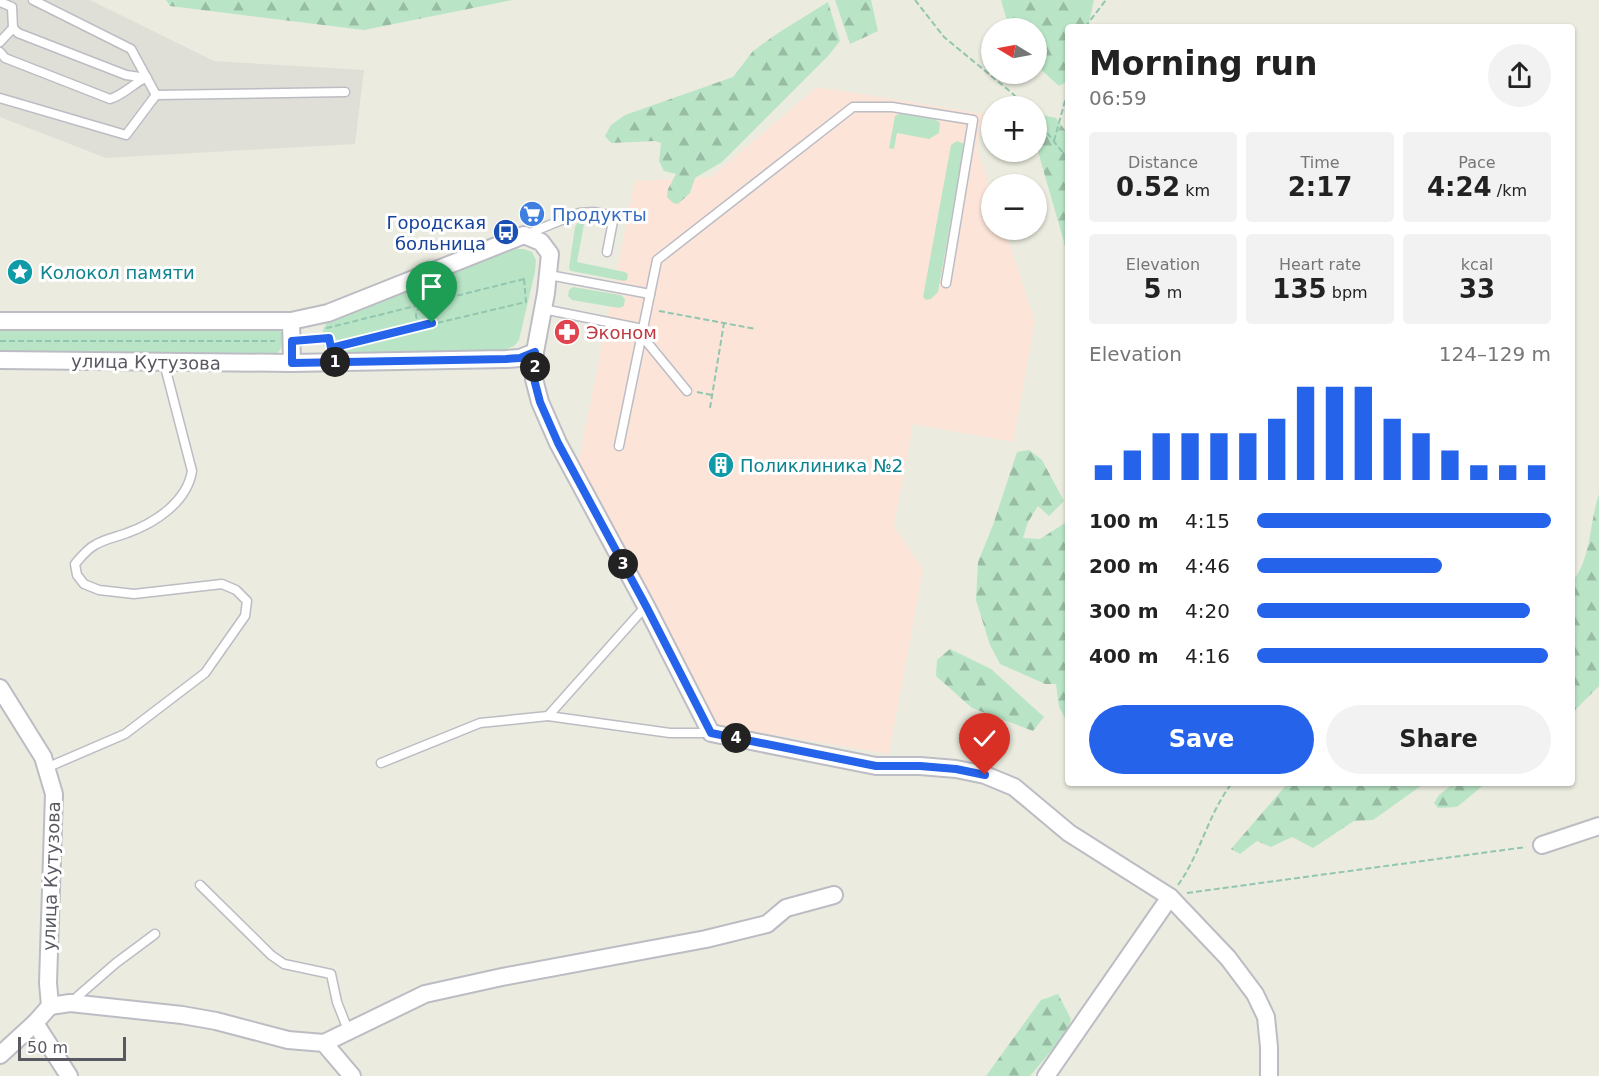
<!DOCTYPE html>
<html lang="en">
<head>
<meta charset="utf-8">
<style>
  :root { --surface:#fff; --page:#f2f2f2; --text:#222; --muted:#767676; --accent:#2563eb }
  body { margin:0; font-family:"DejaVu Sans",sans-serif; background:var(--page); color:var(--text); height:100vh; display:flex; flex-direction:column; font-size:22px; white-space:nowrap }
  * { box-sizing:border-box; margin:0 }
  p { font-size:20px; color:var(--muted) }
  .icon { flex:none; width:33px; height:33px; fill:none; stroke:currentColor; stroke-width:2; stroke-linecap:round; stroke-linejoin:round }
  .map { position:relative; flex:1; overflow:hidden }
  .sheet { position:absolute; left:1065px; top:24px; width:510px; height:762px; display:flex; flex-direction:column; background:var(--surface); border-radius:6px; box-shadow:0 2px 4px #0004 }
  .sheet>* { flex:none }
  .needle { width:39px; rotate:280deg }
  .tools { position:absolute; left:981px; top:18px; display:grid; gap:12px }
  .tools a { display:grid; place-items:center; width:66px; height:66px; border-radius:50%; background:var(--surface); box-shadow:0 2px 4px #0004; font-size:30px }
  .scale { position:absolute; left:18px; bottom:15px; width:108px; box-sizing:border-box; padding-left:6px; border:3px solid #585961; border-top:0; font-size:16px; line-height:21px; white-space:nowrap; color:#585961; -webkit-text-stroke:4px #fff; paint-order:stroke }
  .pin { position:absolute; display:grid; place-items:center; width:51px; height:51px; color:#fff; margin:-62px -26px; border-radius:50% 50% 50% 0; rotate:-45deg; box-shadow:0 0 6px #0007 }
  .pin .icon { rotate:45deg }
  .km { position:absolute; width:30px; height:30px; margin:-15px; border-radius:50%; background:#222; color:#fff; font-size:16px; line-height:30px; text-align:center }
  .round { display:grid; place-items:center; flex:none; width:63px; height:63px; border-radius:32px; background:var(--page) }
  .headline { display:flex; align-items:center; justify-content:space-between; height:102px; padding:0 24px }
  h1 { font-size:33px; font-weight:700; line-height:45px }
  .stats { display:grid; grid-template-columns:repeat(3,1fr); gap:9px; height:102px; padding:6px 24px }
  .stats div { display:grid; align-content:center; border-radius:6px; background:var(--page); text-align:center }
  .stats b { font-size:26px; font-weight:700 }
  .stats small { font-size:16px; font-weight:400 }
  .stats p { font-size:16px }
  .chart { height:168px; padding:12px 24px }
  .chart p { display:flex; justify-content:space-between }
  .chart svg { width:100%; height:108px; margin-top:6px; stroke:var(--accent); stroke-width:6 }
  .action { display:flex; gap:12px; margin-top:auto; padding:12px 24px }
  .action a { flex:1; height:69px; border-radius:36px; background:var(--accent); color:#fff; font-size:24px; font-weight:700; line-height:69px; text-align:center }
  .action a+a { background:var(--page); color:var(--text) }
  ul { padding:0 24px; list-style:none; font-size:20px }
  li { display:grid; grid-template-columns:96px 72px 1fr; align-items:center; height:45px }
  li i { height:15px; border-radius:8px; background:var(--accent) }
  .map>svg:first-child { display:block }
  .industrial { fill:#dfdfd7 }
  .medical { fill:#fce5d8 }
  .grass { fill:#b9e5c6 }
  .forest { fill:url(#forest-firs) }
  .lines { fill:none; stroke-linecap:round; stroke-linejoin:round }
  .service-casing { stroke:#bcbcc4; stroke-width:11 }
  .minor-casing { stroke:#bcbcc4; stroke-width:20 }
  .path { stroke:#92c6b0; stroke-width:2; stroke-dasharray:6 3; stroke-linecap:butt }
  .service { stroke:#fff; stroke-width:8 }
  .minor { stroke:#fff; stroke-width:16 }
  .route-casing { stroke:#fff; stroke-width:12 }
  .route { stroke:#2563eb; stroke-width:8 }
  .labels { text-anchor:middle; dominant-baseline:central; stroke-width:6; stroke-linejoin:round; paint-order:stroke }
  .shop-label { font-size:18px; fill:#366cbe; stroke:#fff; text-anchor:start }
  .transit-label { font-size:18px; fill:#164399; stroke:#fff; text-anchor:end }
  .culture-label { font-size:18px; fill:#0d838f; stroke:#fff; text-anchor:start }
  .health-label { font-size:18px; fill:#be3a42; stroke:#fff; text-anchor:start }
  .street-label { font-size:18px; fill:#585961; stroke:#fff }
</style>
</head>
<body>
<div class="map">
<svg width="1599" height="1076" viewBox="0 0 1599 1076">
  <defs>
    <pattern id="forest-firs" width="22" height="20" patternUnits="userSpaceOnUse" patternTransform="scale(1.5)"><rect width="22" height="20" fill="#b9e5c6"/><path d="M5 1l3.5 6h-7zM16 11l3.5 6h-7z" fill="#99bda4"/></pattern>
  </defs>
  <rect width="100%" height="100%" fill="#ebecdf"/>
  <path class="industrial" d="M0,0H90L214,61L364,70L355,144L106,158L0,117Z"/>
  <path class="medical" d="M817,87L983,114L977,147L991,191L992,230H1005L1035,321L1013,442L913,424L894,526L923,570L889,754L710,724L577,470L635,181L711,177Z"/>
  <g class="grass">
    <path d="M901,113L935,119L940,123L939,133L929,139L897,133L894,149L889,148L895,116Z"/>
    <path d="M957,141L964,144V148L938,292L931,299L926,300L923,297L951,145Z"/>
    <path d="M580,219H585L577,262L625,272L628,274L627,280L624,281L571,271L569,268L575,227Z"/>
    <path d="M516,249H524L532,252L536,260L535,272L519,340L514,346L503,350L333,355C318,346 319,331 330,319Z"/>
    <path d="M573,287L621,295L625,299L624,306L619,308L572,300L568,296L569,290Z"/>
    <path d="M277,327C286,335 285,347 276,354H0V328Z"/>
  </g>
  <g class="forest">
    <path d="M166,0H512L364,30L170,6Z"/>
    <path d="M835,0H871L878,31L850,44Z"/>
    <path d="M1001,0H1094L1088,27H1068V81L1059,86L1037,66L1036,28H1009Z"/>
    <path d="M828,2L840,41L828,56L722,162L695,178L690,193L678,204L673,203L667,197L668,189L676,174L664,171L659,161L661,143L655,141L611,143L605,136L611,125L625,115L733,77L753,51L778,33Z"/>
    <path d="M1037,114L1056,118L1068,134V256L1037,148Z"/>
    <path d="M1029,450L1042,460L1064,501L1049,516L1038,506L1028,522L1023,538L1040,539L1068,521V724L1059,707L1056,684H1045L1000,664L990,645L976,600L978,562L993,525L1017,452Z"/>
    <path d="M1599,494V686L1572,713V582C1592,558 1589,523 1599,494Z"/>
    <path d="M950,649L991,669L1044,717L1033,731L972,708L936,676L937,660Z"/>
    <path d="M1288,783H1425L1373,820L1354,821L1313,848L1292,837L1271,847L1257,841L1240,854L1231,849Z"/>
    <path d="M1454,783H1486L1457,807L1438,808L1434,803L1439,795Z"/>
    <path d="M1058,994L1071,1019L1067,1032L1030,1076H986L1041,1000Z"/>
  </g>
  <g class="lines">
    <g class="service-casing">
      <g id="service">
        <path d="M33,0L131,49L156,95"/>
        <path d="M0,2L12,7L13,28L18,33L126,75L147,78"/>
        <path d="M0,42L13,28"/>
        <path d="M0,52L5,58L110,99C123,95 133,84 145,78"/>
        <path d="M0,98L126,135L156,95L345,92"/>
        <path d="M525,235L579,213L593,212L614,216L607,252"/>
        <path d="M549,275L650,294"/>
        <path d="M543,309L643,329"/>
        <path d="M642,336L687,391"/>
        <path d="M619,446L657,260L853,107H892L973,120L946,283"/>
        <path d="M548,716L670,733H711"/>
        <path d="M381,763L480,723L548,716L646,606"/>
        <path d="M46,768L125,734L205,673L245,616L247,601L236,590L222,584L134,594L99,590L84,584L77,575L75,564C81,557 87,549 95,545C104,539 117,537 127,533C155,523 187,502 192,471L164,363"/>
        <path d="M200,885L271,955L284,964L331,974L337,1002L348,1030"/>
        <path d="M70,1003L116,963L155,934"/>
      </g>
    </g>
    <g class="minor-casing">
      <g id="minor">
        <path d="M0,321H291L328,313L524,235L541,242L550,254L546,293L535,352L534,379L540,402L558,443L646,606L711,733L876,766H920L956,769L985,775L1014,787L1069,833L1170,897L1228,958L1255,994L1266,1017L1269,1047V1076"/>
        <path d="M291,321L292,363"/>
        <path d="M0,360L292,363L506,359L520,358L535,352"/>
        <path d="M0,688L43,757L54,794L48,983L50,1006"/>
        <path d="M1542,845L1599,826"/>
        <path d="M50,1006L70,1003L182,1015L216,1021L288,1040L324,1043L352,1076"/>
        <path d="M35,1023L69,1076"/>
        <path d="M324,1043L425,994L502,977L706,939L767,924L786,908L834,895"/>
        <path d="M0,1055L35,1023L50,1006"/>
        <path d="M1046,1076L1170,897"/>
      </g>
    </g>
    <g class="path">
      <path d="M915,0L944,37L1012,93L1025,106"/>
      <path d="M1085,27L1106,0"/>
      <path d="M1036,119L1068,159"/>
      <path d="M1054,141L1068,90"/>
      <path d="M524,279L526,302L331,348L327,328Z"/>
      <circle cx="426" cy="315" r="10"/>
      <path d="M659,311L756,329"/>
      <path d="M308,339L329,338"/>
      <path d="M0,341H275"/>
      <path d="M697,392L712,395"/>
      <path d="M710,408L724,323"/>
      <path d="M1178,885C1201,853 1208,814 1232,783"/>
      <path d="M1187,893L1526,847"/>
    </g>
    <use href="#service" class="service"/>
    <use href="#minor" class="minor"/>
  </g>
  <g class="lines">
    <g class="route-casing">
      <path id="route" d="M432,323L331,348L329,338L292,341V363L506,359L520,358L535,352L534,379L540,402L558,443L646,606L711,733L876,766H920L956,769L985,775"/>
    </g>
    <use href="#route" class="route"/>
  </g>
  <defs>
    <g id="supermarket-disc" transform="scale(1.35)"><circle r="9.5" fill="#3f7fe0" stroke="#fff"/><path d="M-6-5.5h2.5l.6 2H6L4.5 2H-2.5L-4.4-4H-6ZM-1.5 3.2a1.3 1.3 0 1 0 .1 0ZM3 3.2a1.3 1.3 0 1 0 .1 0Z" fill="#fff"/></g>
    <g id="bus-disc" transform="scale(1.35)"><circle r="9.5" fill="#1a4fb4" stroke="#fff"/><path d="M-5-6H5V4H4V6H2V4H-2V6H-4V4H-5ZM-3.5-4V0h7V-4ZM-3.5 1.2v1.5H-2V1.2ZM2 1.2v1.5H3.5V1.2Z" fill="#fff"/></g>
    <g id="sight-disc" transform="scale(1.35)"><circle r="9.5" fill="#0f9aa8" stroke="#fff"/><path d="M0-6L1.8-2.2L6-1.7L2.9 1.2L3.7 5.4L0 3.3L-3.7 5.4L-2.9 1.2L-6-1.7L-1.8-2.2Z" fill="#fff"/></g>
    <g id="pharmacy-disc" transform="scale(1.35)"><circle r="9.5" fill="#e0444e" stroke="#fff"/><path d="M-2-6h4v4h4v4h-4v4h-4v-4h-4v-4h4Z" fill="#fff"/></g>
    <g id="building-disc" transform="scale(1.35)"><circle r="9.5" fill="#0f9aa8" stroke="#fff"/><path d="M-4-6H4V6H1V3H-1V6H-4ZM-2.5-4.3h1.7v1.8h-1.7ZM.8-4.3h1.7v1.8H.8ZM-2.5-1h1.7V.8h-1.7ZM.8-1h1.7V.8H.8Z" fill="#fff"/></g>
  </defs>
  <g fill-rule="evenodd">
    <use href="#supermarket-disc" x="532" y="214"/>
    <use href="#bus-disc" x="506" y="232"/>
    <use href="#sight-disc" x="20" y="272"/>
    <use href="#pharmacy-disc" x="567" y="332"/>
    <use href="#building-disc" x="721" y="465"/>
  </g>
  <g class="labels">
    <g class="shop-label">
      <text x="552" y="214">Продукты</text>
    </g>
    <g class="transit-label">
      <text x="486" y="222">Городская<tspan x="486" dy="21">больница</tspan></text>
    </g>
    <g class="culture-label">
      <text x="40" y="272">Колокол памяти</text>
      <text x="740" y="465">Поликлиника №2</text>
    </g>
    <g class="health-label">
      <text x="586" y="332">Эконом</text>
    </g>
    <g class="street-label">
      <text transform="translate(146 362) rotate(1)">улица Кутузова</text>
      <text transform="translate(51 876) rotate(-88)">улица Кутузова</text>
    </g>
  </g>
</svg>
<div class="tools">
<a><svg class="needle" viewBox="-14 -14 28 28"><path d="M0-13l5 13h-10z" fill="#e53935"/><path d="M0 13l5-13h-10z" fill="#767676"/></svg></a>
<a>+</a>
<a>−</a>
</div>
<div class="scale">50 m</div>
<div class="pin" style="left:432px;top:323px;background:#1e9e55"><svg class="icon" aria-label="arrive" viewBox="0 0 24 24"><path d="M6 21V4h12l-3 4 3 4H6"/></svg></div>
<div class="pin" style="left:985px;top:775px;background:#d93025"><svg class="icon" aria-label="check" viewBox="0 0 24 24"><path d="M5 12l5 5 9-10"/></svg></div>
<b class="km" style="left:335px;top:362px">1</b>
<b class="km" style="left:535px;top:367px">2</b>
<b class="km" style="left:623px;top:564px">3</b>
<b class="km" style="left:736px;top:738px">4</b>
<section class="sheet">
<div class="headline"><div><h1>Morning run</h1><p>06:59</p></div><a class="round"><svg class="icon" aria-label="share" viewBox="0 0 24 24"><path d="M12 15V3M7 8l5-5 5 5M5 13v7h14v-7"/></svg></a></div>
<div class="stats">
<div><p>Distance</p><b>0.52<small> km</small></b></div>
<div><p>Time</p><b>2:17</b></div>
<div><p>Pace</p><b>4:24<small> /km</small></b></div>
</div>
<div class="stats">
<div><p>Elevation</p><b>5<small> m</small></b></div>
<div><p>Heart rate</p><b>135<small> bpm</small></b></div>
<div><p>kcal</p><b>33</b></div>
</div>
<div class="chart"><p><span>Elevation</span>124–129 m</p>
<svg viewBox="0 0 160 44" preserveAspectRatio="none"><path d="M5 44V38M15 44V32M25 44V25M35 44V25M45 44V25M55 44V25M65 44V19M75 44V6M85 44V6M95 44V6M105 44V19M115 44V25M125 44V32M135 44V38M145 44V38M155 44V38"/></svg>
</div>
<ul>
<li><b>100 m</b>4:15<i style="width:100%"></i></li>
<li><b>200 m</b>4:46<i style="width:63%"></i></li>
<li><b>300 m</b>4:20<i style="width:93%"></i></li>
<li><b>400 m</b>4:16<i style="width:99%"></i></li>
</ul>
<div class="action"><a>Save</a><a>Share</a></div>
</section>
</div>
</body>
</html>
